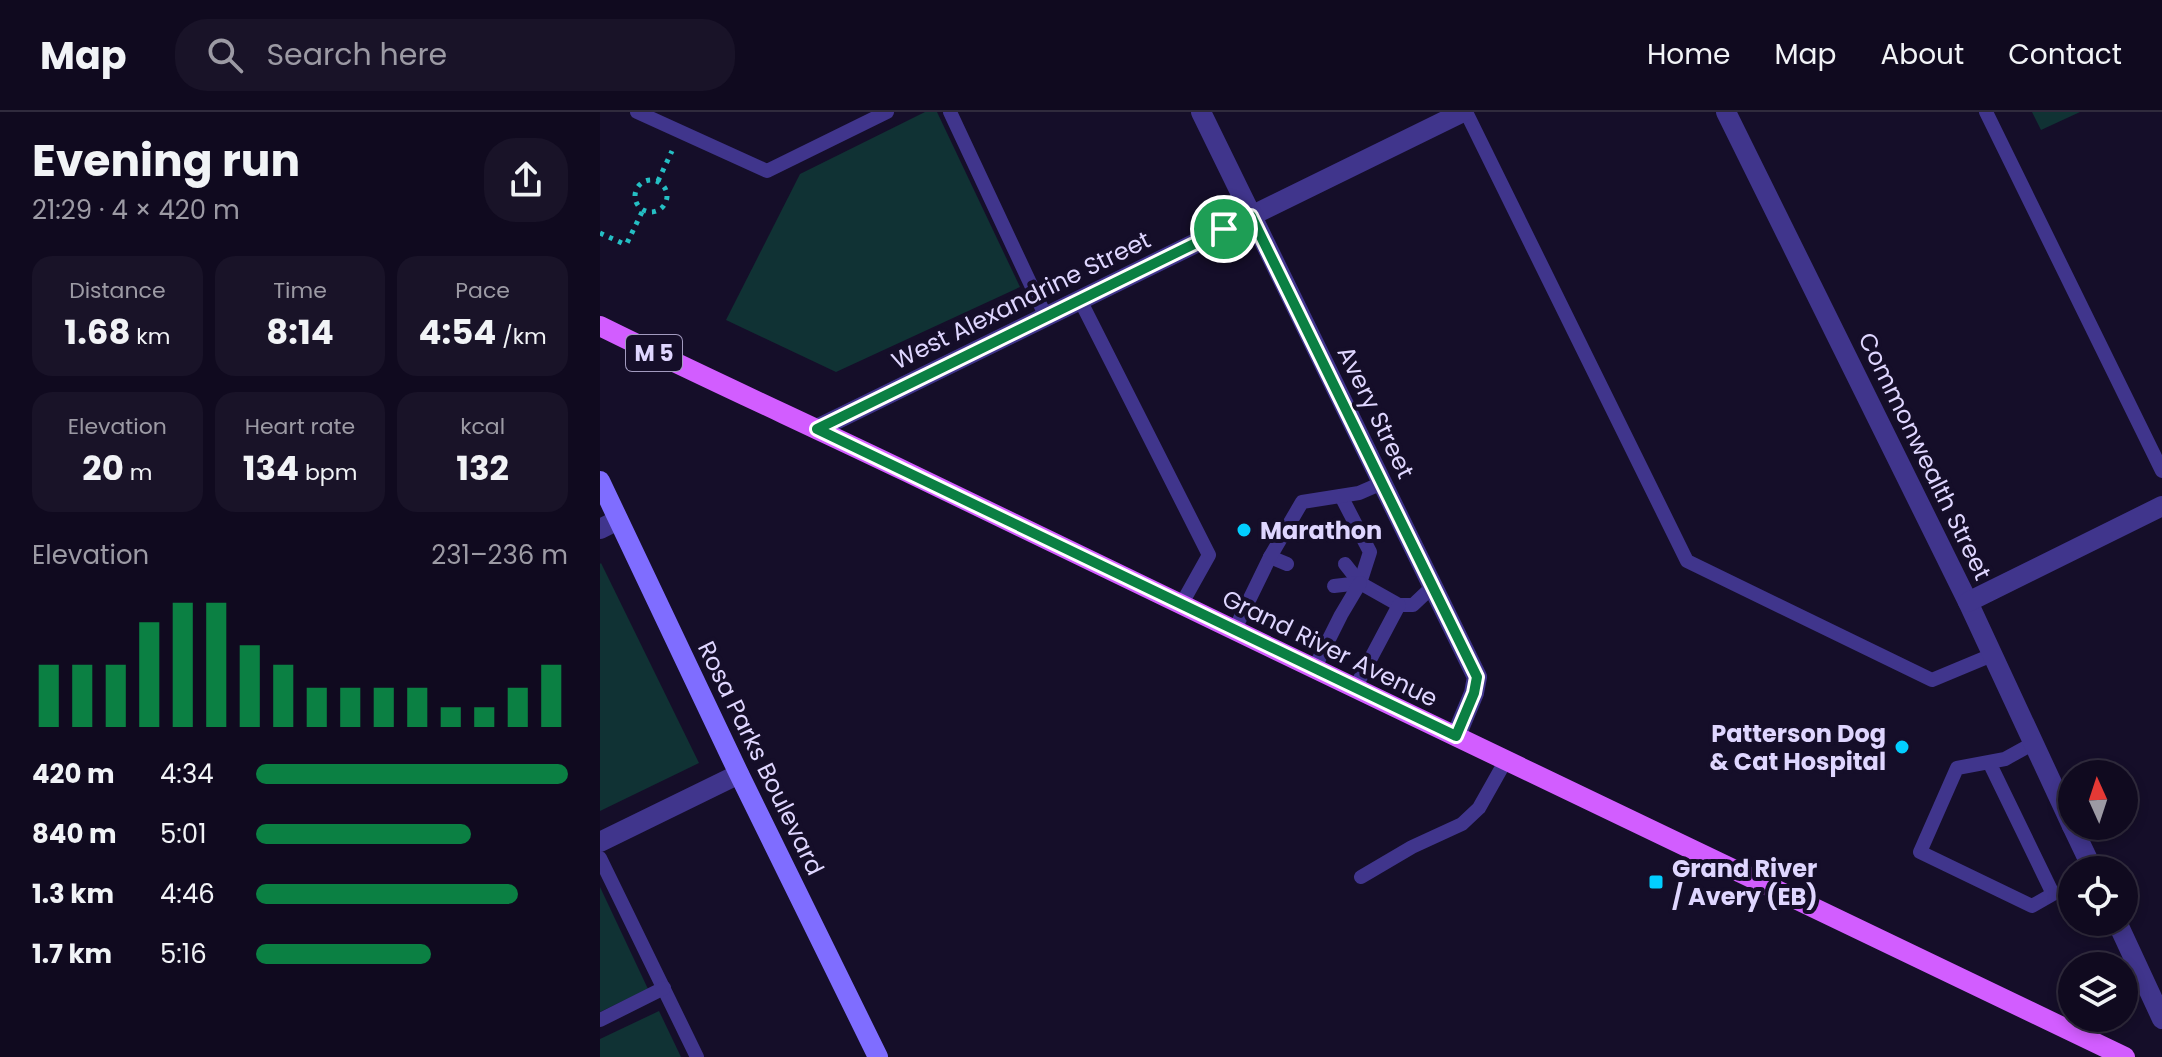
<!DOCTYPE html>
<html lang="en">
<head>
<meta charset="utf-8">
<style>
  :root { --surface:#100a1f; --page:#191328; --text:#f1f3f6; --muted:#9c9aa4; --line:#302b3d; --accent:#0b8043 }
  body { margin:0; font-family:Poppins,sans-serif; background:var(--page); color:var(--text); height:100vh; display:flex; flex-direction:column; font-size:30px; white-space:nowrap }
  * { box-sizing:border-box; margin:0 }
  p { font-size:26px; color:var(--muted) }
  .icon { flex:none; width:44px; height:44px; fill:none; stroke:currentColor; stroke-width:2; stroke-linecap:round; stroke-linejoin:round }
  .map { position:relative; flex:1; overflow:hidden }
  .sheet { display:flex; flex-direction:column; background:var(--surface); width:600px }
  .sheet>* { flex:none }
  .needle { width:52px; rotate:357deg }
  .fabs { position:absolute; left:1458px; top:648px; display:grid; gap:16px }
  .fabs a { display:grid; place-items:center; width:80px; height:80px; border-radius:50%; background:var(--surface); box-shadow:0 4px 12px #0003,0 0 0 2px var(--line); font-size:40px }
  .pin { position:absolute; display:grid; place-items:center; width:68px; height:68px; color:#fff; margin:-34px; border:4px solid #fff; border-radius:50%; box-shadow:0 2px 8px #0007 }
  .round { display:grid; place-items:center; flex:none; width:84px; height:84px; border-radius:32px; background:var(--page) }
  .overview { display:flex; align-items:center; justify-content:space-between; height:136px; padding:0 32px }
  h1 { font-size:44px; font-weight:700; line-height:60px }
  .metrics { display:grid; grid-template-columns:repeat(3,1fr); gap:12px; height:136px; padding:8px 32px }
  .metrics div { display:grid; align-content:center; border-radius:20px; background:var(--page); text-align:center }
  .metrics b { font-size:34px; font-weight:700 }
  .metrics small { font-size:22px; font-weight:400 }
  .metrics p { font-size:22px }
  .chart { height:224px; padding:16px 32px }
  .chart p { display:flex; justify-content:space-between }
  .chart svg { width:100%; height:144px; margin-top:8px; stroke:var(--accent); stroke-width:6 }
  ul { padding:0 32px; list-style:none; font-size:26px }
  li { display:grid; grid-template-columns:128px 96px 1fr; align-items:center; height:60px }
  li i { height:20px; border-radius:10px; background:var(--accent) }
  header { display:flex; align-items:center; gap:48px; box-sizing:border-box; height:112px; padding:0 40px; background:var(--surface); border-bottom:2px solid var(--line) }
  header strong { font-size:38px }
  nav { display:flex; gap:44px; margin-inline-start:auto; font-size:28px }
  .search { width:560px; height:72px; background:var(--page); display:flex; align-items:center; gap:20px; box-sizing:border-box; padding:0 28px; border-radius:32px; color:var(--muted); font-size:30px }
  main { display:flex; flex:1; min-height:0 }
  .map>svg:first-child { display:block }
  .green { fill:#103234 }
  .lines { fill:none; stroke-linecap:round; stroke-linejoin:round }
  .path { stroke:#25bfc4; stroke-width:5; stroke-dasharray:4 6; stroke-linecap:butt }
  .lane { stroke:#40358c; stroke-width:14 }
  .street { stroke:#40358c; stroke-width:20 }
  .secondary { stroke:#7f6dff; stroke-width:20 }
  .primary { stroke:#d25dff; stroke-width:20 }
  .route-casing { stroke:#fff; stroke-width:16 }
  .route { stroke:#0b8043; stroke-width:10 }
  .poi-dot { fill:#02ceff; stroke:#150e29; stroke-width:3 }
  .labels { text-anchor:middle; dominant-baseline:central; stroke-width:8; stroke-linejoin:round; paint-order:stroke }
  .shield { fill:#150e29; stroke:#a29abf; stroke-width:2 }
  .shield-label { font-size:22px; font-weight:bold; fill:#dfd6ff }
  .street-label { font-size:24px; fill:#dfd6ff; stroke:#150e29 }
  .poi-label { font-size:24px; font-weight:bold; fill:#dfd6ff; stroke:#150e29; text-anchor:start }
</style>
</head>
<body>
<header>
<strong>Map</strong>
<div class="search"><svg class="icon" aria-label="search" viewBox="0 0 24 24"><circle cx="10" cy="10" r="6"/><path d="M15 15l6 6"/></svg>Search here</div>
<nav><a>Home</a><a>Map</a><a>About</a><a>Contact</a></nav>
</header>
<main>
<section class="sheet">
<div class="overview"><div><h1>Evening run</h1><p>21:29 · 4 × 420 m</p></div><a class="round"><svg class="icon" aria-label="share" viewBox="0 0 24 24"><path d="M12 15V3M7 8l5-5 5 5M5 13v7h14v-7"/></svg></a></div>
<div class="metrics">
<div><p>Distance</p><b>1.68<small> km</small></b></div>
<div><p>Time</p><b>8:14</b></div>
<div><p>Pace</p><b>4:54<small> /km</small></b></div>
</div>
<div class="metrics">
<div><p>Elevation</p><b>20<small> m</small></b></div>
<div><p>Heart rate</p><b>134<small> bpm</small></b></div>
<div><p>kcal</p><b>132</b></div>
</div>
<div class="chart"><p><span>Elevation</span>231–236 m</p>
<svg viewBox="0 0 160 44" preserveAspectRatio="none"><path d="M5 44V25M15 44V25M25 44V25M35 44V12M45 44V6M55 44V6M65 44V19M75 44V25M85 44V32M95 44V32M105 44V32M115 44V32M125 44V38M135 44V38M145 44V32M155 44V25"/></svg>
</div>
<ul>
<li><b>420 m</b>4:34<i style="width:100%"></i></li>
<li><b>840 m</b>5:01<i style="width:69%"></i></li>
<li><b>1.3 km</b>4:46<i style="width:84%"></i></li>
<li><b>1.7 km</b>5:16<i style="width:56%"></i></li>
</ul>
</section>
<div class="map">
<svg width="1562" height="945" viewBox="0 0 1562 945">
  <rect width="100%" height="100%" fill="#150e29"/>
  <g class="green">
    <path d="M325,0H337L420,175L236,260L126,208L200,62Z"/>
    <path d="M1432,0H1480L1441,18Z"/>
    <path d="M1,451L99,651L0,699V452Z"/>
    <path d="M0,775L48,877L0,900Z"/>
    <path d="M59,899L81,945H0V927Z"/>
  </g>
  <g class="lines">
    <g class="path">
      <circle cx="51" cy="84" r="16"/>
      <path d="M58,69L72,39"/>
      <path d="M0,121L24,132L27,131L43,98"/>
    </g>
    <g class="lane">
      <path d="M37,0L167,59L287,0"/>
      <path d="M350,0L446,205"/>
      <path d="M866,0L1087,449L1332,568L1392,543"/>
      <path d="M1386,0L1562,359"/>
      <path d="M480,188L609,443L581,493"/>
      <path d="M741,384L770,440L760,471L799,493H813L832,475"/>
      <path d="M670,445L687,452"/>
      <path d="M745,452L760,471"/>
      <path d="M734,474L760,471"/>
      <path d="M634,519L670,445L702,390L759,381L782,371"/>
      <path d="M714,557L741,503L760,471"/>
      <path d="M755,576L799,493"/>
      <path d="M1389,650L1453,782L1432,794L1320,740L1357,656L1405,647L1434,631"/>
      <path d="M0,746L97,945"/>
      <path d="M761,765L812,735L862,712L879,696L906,648"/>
      <path d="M0,908L64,876"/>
    </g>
    <g class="street">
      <path d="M601,0L877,565L874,581L856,624"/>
      <path d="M1126,0L1368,490L1472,714"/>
      <path d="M217,317L863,0"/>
      <path d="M0,417L18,408"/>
      <path d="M1368,490L1562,394"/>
      <path d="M1472,714L1493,758"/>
      <path d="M0,730L139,662"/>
      <path d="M1517,810L1562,907"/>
    </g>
    <path class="secondary" d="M0,369L139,662L278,945"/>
    <path class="primary" d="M0,214C101,264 205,311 307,360C712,557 1119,749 1525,945"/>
  </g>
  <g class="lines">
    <g class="route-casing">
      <path id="route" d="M651,104L877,565L874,581L856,624L217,317Z"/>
    </g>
    <use href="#route" class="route"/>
  </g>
  <g class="poi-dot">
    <circle cx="644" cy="418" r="8"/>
    <circle cx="1302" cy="635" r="8"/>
    <rect x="1048" y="762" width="16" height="16" rx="4"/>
  </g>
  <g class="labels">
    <rect class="shield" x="26" y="223" width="56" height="36" rx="6"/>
    <g class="shield-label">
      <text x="54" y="241">M 5</text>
    </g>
    <g class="street-label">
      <text transform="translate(421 188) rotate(-26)">West Alexandrine Street</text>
      <text transform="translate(776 300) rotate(64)">Avery Street</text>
      <text transform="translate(1325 344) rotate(64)">Commonwealth Street</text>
      <text transform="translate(730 536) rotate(26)">Grand River Avenue</text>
      <text transform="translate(161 646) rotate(64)">Rosa Parks Boulevard</text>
    </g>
    <g class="poi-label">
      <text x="660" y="418">Marathon</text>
      <text x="1286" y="621" text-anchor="end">Patterson Dog<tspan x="1286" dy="28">&amp; Cat Hospital</tspan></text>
      <text x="1072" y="756">Grand River<tspan x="1072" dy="28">/ Avery (EB)</tspan></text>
    </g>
  </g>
</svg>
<div class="fabs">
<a><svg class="needle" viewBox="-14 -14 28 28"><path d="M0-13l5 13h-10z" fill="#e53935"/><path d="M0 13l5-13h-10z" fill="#9c9aa4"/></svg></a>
<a><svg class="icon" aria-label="locate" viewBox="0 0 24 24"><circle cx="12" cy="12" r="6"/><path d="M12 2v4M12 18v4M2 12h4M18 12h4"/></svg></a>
<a><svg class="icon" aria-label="layers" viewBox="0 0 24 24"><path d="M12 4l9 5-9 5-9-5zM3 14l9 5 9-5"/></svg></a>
</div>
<div class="pin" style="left:624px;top:117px;background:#1e9e55"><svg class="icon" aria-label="arrive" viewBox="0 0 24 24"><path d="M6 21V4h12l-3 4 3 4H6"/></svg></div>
</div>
</main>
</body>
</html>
